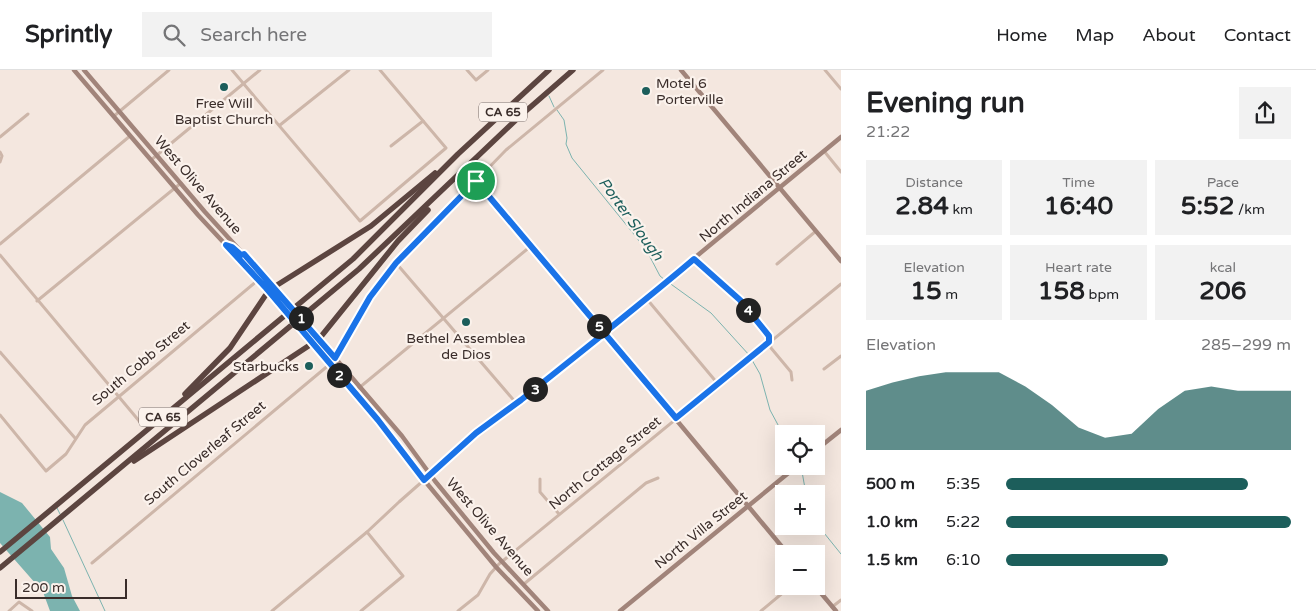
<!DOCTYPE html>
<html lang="en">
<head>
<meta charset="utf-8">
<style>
  :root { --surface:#fff; --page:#f2f2f2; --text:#202124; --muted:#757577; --line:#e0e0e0; --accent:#1c5e5b }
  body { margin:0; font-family:"Varela Round",sans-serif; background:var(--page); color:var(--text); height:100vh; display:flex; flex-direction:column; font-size:19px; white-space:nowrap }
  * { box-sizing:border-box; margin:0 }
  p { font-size:16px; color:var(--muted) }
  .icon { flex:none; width:28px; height:28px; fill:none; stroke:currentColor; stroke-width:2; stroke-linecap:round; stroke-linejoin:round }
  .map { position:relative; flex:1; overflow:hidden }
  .details { display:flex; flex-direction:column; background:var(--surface); width:475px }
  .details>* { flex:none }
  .fabs { position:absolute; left:775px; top:355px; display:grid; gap:10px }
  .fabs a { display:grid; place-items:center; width:50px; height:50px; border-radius:0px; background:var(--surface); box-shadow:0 5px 20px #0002; font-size:25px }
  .scale { position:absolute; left:15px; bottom:12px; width:112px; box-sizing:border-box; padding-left:5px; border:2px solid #3a2d2a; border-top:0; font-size:14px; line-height:18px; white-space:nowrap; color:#3a2d2a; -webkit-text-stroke:4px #fbf2ec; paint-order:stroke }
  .pin { position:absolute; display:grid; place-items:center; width:42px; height:42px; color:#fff; margin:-21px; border:2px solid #fff; border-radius:50%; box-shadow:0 1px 5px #0007 }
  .km { position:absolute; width:25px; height:25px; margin:-12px; border-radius:50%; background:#222; color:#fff; font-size:14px; line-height:25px; text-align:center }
  .round { display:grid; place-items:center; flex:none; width:52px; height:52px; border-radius:0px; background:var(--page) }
  .headline { display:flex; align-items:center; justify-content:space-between; height:85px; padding:0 25px }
  h1 { font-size:28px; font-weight:700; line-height:38px }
  .stats { display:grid; grid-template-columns:repeat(3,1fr); gap:8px; height:85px; padding:5px 25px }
  .stats div { display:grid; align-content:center; border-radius:0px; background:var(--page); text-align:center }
  .stats b { font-size:25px; font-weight:700 }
  .stats small { font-size:14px; font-weight:400 }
  .stats p { font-size:14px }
  .chart { height:140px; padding:10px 25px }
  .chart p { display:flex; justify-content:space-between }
  .chart svg { width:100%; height:90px; margin-top:5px; fill:var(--accent); opacity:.7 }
  ul { padding:0 25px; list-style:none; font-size:16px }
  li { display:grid; grid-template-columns:80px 60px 1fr; align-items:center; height:38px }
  li i { height:12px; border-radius:6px; background:var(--accent) }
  header { display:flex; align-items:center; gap:30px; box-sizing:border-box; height:70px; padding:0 25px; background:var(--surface); border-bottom:1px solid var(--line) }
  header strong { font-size:24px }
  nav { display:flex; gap:28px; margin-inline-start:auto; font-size:18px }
  .search { width:350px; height:45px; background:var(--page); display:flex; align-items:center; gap:12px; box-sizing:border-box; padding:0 18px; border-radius:0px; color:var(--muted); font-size:19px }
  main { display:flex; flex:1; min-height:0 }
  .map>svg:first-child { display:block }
  .water { fill:#7cb3af }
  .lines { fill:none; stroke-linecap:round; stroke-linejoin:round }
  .stream { stroke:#7cb3af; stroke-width:1 }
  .street { stroke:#cdb6a9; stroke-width:3 }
  .secondary { stroke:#a1847a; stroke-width:4.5 }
  .highway { stroke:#5c4540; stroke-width:5.5 }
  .route-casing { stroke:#fff; stroke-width:10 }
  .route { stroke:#1a73e8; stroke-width:6 }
  .poi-dot { fill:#1c5e5b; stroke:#fbf2ec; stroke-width:2 }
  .labels { text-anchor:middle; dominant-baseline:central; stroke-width:4.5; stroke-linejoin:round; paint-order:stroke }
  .shield { fill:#fbf2ec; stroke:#746864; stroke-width:1 }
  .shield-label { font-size:12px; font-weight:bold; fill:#3a2d2a }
  .poi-label { font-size:14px; fill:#3a2d2a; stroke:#fbf2ec }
  .street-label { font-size:14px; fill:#3a2d2a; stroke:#fbf2ec }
  .water-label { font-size:15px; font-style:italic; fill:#1c5e5b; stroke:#fbf2ec }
</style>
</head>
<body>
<header>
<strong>Sprintly</strong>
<div class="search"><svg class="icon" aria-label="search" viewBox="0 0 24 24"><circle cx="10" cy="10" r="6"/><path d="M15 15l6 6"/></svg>Search here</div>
<nav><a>Home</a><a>Map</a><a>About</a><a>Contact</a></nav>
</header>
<main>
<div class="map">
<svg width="841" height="541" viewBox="0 0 841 541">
  <rect width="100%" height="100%" fill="#f4e7df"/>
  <path class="water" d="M0,422L22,433L50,467L51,479L64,498L72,526L80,541H50L43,522L0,473Z"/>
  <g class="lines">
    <g class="stream">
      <path d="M549,26L554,37"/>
      <path d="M557,40L564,50L567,68L566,74L572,88L637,168L649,185L660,206L665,210"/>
      <path d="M668,212L711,243L750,286"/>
      <path d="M752,290L760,304L770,340L784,366"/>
      <path d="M801,396L806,424"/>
      <path d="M57,438L60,444"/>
      <path d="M63,450L105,541"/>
      <path d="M816,453L841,484"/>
    </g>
    <g class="street">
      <path d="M232,0L360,151L446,78L380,0"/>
      <path d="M467,0L476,10L488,0"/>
      <path d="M825,0L841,19"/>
      <path d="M114,46L169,0"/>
      <path d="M280,55L349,0"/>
      <path d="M0,67L28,44"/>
      <path d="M391,76L423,51"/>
      <path d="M824,81L841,102"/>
      <path d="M0,82L2,86L0,92"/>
      <path d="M151,90L260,0"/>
      <path d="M476,111L604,262"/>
      <path d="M0,174L130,66"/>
      <path d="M0,185L140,352"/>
      <path d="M694,189L740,230L769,266L771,278L791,302L792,310"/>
      <path d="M396,193L517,334"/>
      <path d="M777,194L816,161"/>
      <path d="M646,228L718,314"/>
      <path d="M37,231L181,113"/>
      <path d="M0,282L75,368"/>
      <path d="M824,299L841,286"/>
      <path d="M354,322L531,176"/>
      <path d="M0,345L46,401L66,384L85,355L258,210"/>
      <path d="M540,409V422L559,444"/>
      <path d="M92,493L330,294L335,288L370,227L396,193L506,80L603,0"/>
      <path d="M524,514L646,413L658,408"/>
      <path d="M832,537L841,530"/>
      <path d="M9,541L19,532L32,541"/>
      <path d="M272,541L367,462L399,432L424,410"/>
      <path d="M361,541L403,506L367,462"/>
      <path d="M458,541L478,525L490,504L499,494L841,214"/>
      <path d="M761,541L791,516"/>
    </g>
    <g class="secondary">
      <path d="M74,0L198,145L266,218L378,350L429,416L496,497L538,541"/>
      <path d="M84,0L205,142L287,232L402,366L435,411L494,483L548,541"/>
      <path d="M681,0L841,191"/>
      <path d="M226,175L231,177L241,185L244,184"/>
      <path d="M604,263L788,484"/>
      <path d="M816,380L841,360"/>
      <path d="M429,406L476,363L521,331L841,67"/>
      <path d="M815,516L836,541"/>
      <path d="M620,541L797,396"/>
    </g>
    <g class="highway">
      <path d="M185,324L230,278L265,226L274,217L371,156L435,103"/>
      <path d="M134,391L319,269L398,171L428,140"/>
      <path d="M0,482L353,189L458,84L549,0"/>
      <path d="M0,498L359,199L519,47L573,0"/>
    </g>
  </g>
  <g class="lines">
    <g class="route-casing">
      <path id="route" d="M476,111L396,193L370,227L335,288L244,184L241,185L232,177L226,175L266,218L378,350L424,410L476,363L521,330L601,266L609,259C637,236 666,213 694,189L740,230L769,266V272L676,348L476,111"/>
    </g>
    <use href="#route" class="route"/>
  </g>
  <g class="poi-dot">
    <circle cx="224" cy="17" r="5"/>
    <circle cx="646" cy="21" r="5"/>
    <circle cx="466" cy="252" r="5"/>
    <circle cx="309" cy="296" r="5"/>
  </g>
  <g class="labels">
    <g class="shield">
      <rect x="479" y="32.5" width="48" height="19" rx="4"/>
      <rect x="139" y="337.5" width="48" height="19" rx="4"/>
    </g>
    <g class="shield-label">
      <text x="503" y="42">CA 65</text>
      <text x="163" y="347">CA 65</text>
    </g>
    <g class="poi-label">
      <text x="656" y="13" text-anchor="start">Motel 6<tspan x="656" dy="16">Porterville</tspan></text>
      <text x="224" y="33">Free Will<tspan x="224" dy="16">Baptist Church</tspan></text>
      <text x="466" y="268">Bethel Assemblea<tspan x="466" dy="16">de Dios</tspan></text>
      <text x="299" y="296" text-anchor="end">Starbucks</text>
    </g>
    <g class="street-label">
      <text transform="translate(198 115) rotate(49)">West Olive Avenue</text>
      <text transform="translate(753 126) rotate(-40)">North Indiana Street</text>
      <text transform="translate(141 293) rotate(-40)">South Cobb Street</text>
      <text transform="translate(205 383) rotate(-40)">South Cloverleaf Street</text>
      <text transform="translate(605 393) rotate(-39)">North Cottage Street</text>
      <text transform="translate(490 457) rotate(49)">West Olive Avenue</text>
      <text transform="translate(701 460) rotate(-39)">North Villa Street</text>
    </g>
    <g class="water-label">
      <text transform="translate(631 149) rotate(54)">Porter Slough</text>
    </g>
  </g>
</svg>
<div class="fabs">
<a><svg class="icon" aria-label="locate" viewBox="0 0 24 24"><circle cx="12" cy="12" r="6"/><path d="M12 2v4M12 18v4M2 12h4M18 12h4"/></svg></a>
<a>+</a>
<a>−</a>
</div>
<div class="scale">200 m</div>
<div class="pin" style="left:476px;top:111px;background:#1e9e55"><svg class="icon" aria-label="arrive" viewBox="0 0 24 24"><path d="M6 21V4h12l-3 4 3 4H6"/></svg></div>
<b class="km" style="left:301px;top:248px">1</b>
<b class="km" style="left:339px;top:305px">2</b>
<b class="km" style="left:535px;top:319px">3</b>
<b class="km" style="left:748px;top:240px">4</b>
<b class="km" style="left:599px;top:256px">5</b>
</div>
<section class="details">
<div class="headline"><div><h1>Evening run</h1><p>21:22</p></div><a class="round"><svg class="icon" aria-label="share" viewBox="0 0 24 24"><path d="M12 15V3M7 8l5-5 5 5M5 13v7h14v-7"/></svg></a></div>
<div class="stats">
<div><p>Distance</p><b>2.84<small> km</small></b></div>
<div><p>Time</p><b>16:40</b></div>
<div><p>Pace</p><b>5:52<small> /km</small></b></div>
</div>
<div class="stats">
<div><p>Elevation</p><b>15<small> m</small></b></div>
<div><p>Heart rate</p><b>158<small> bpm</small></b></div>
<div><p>kcal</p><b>206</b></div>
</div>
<div class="chart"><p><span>Elevation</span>285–299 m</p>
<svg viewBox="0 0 160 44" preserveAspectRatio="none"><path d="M0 44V15L10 11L20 8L30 6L40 6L50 6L60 13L70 22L80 33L90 38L100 36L110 24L120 15L130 13L140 15L150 15L160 15V44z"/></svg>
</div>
<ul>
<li><b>500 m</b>5:35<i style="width:85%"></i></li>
<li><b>1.0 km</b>5:22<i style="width:100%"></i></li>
<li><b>1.5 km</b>6:10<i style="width:57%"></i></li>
</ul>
</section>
</main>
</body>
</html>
